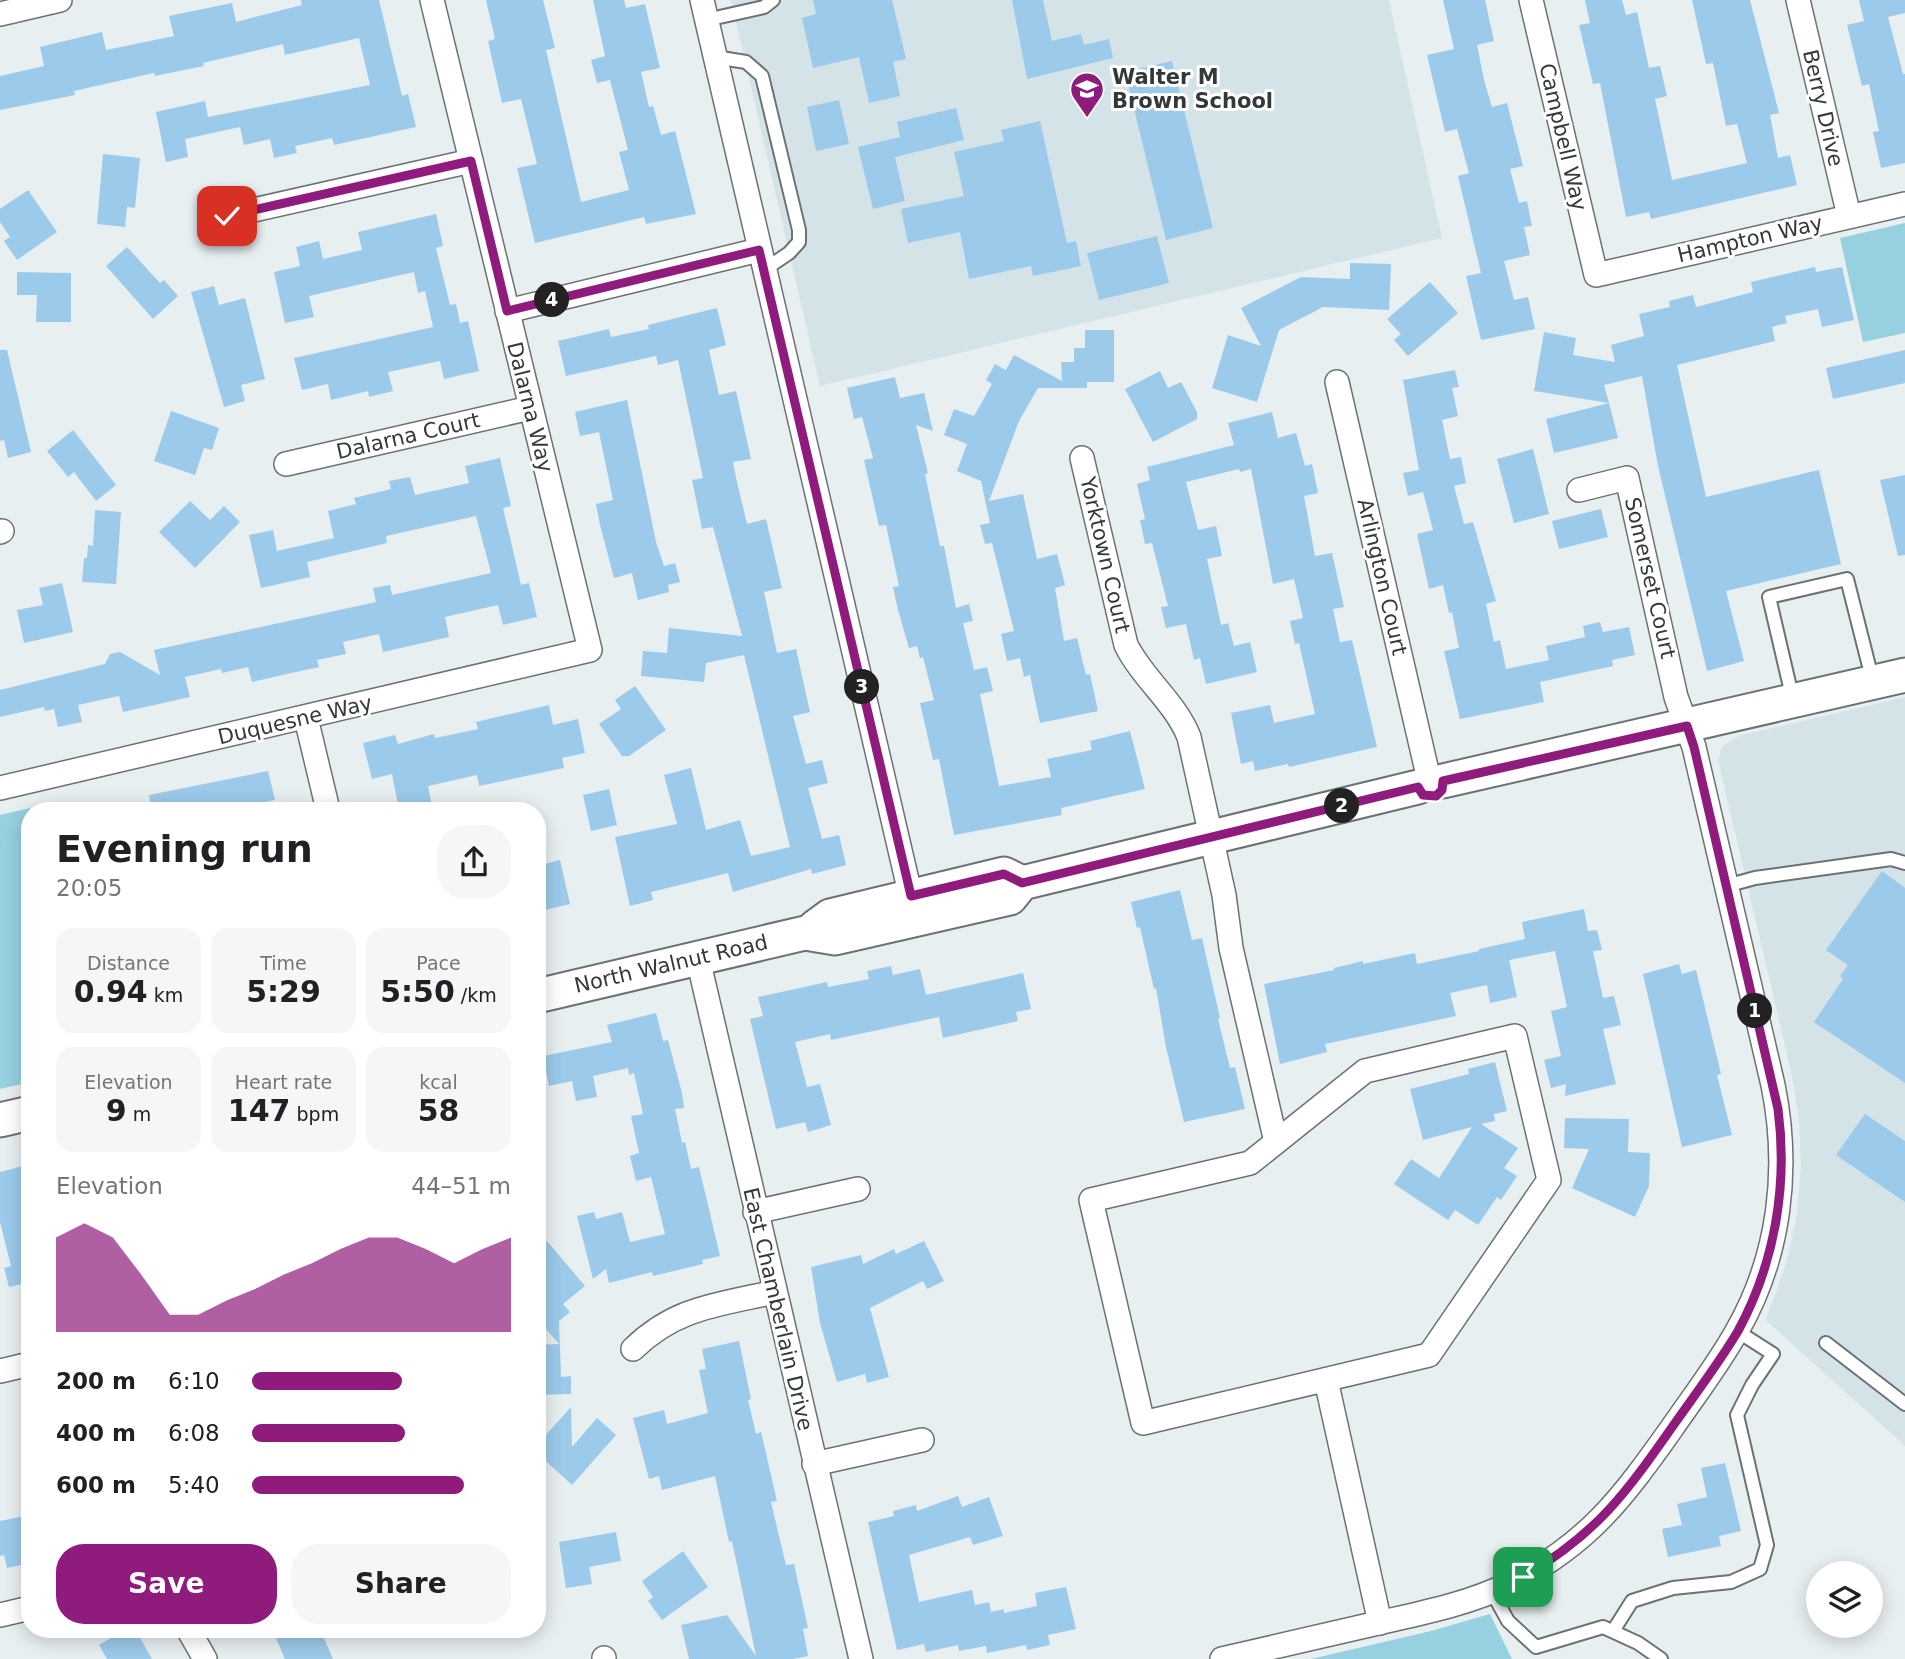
<!DOCTYPE html>
<html lang="en">
<head>
<meta charset="utf-8">
<style>
  :root { --surface:#fff; --page:#f6f6f6; --text:#202124; --muted:#757577; --accent:#8f1c7c }
  body { margin:0; font-family:"DejaVu Sans",sans-serif; background:var(--page); color:var(--text); height:100vh; display:flex; flex-direction:column; font-size:26px; white-space:nowrap }
  * { box-sizing:border-box; margin:0 }
  p { font-size:23px; color:var(--muted) }
  .icon { flex:none; width:38px; height:38px; fill:none; stroke:currentColor; stroke-width:2; stroke-linecap:round; stroke-linejoin:round }
  .map { position:relative; flex:1; overflow:hidden }
  .drawer { position:absolute; left:21px; top:802px; width:525px; height:836px; display:flex; flex-direction:column; background:var(--surface); border-radius:28px; box-shadow:0 4px 18px #0003 }
  .drawer>* { flex:none }
  .fabs { position:absolute; left:1806px; top:1561px; display:grid; gap:14px }
  .fabs a { display:grid; place-items:center; width:77px; height:77px; border-radius:50%; background:var(--surface); box-shadow:0 4px 18px #0003; font-size:35px }
  .pin { position:absolute; display:grid; place-items:center; width:60px; height:60px; color:#fff; margin:-30px; border-radius:14px; box-shadow:0 4px 10px #0006 }
  .km { position:absolute; width:35px; height:35px; margin:-18px; border-radius:50%; background:#222; color:#fff; font-size:19px; line-height:35px; text-align:center }
  .round { display:grid; place-items:center; flex:none; width:74px; height:74px; border-radius:28px; background:var(--page) }
  .headline { display:flex; align-items:center; justify-content:space-between; height:119px; padding:0 35px }
  h1 { font-size:38px; font-weight:600; line-height:52px }
  .figures { display:grid; grid-template-columns:repeat(3,1fr); gap:10px; height:119px; padding:7px 35px }
  .figures div { display:grid; align-content:center; border-radius:18px; background:var(--page); text-align:center }
  .figures b { font-size:30px; font-weight:600 }
  .figures small { font-size:19px; font-weight:400 }
  .figures p { font-size:19px }
  .chart { height:196px; padding:14px 35px }
  .chart p { display:flex; justify-content:space-between }
  .chart svg { width:100%; height:126px; margin-top:7px; fill:var(--accent); opacity:.7 }
  .action { display:flex; gap:14px; margin-top:auto; padding:14px 35px }
  .action a { flex:1; height:80px; border-radius:28px; background:var(--accent); color:#fff; font-size:28px; font-weight:600; line-height:80px; text-align:center }
  .action a+a { background:var(--page); color:var(--text) }
  ul { padding:0 35px; list-style:none; font-size:23px }
  li { display:grid; grid-template-columns:112px 84px 1fr; align-items:center; height:52px }
  li i { height:18px; border-radius:9px; background:var(--accent) }
  .map>svg:first-child { display:block }
  .built { fill:#d3e3e8 }
  .green { fill:#97d0e0 }
  .building { fill:#9ccaeb }
  .lines { fill:none; stroke-linecap:round; stroke-linejoin:round }
  .lane-casing { stroke:#6c7274; stroke-width:16 }
  .street-casing { stroke:#6c7274; stroke-width:26 }
  .secondary-casing { stroke:#6c7274; stroke-width:37 }
  .lane { stroke:#fff; stroke-width:12 }
  .street { stroke:#fff; stroke-width:23 }
  .secondary { stroke:#fff; stroke-width:33 }
  .route-casing { stroke:#fff; stroke-width:14 }
  .route { stroke:#8f1c7c; stroke-width:9 }
  .labels { text-anchor:middle; dominant-baseline:central; stroke-width:6; stroke-linejoin:round; paint-order:stroke }
  .poi-label { font-size:21px; font-weight:bold; fill:#353839; stroke:#fff; text-anchor:start }
  .street-label { font-size:21px; fill:#353839; stroke:#fff }
</style>
</head>
<body>
<div class="map">
<svg width="1905" height="1659" viewBox="0 0 1905 1659">
  <rect width="100%" height="100%" fill="#e8eff1"/>
  <g class="built">
    <path d="M731,0H1389L1442,238L820,386Z"/>
    <path d="M1905,697V1446L1766,1320L1787,1261L1797,1214L1801,1167L1799,1119L1791,1071L1718,760L1722,747L1738,736Z"/>
  </g>
  <g class="green">
    <path d="M1905,223V333L1863,342L1840,238Z"/>
    <path d="M30,808V1082L0,1089V815Z"/>
    <path d="M1490,1614L1512,1659H1311L1431,1631Z"/>
  </g>
  <g class="building">
    <path d="M301,0H379L402,96L408,94L416,127L334,145L332,138L295,146L297,153L274,158L270,139L244,145L240,127L185,139L188,157L166,162L156,112L205,101L208,117L370,85L359,38L285,55L283,44L203,63L204,66L155,76L154,73L74,91L75,95L0,110V76L44,66L40,47L102,32L106,50L174,36L169,16L232,3L236,22L302,5Z"/>
    <path d="M486,0H543L555,48L546,50L581,202L629,190L619,152L628,150L610,80L597,83L591,60L605,56L593,0H624L626,8L645,4L660,68L641,72L649,107L653,106L661,135L675,131L696,214L646,224L644,217L535,243L517,168L537,164L521,99L502,103L488,41L495,39Z"/>
    <path d="M813,0H892L906,59L893,62L900,96L869,103L859,57L813,68L802,18L816,14Z"/>
    <path d="M1012,0H1043L1052,41L1081,34L1084,45L1109,39L1113,58L1027,79Z"/>
    <path d="M1443,0H1485L1494,41L1477,45L1484,80L1492,107L1507,103L1523,166L1510,169L1519,203L1527,201L1532,226L1524,227L1530,255L1504,261L1514,300L1528,297L1535,329L1481,340L1466,276L1481,273L1458,176L1469,173L1457,129L1445,132L1427,55L1454,49Z"/>
    <path d="M1585,0H1622L1626,15L1637,12L1649,68L1660,66L1667,96L1655,99L1672,180L1747,163L1737,124L1726,126L1713,63L1706,64L1692,0H1750L1779,113L1770,115L1778,158L1790,155L1797,185L1651,219L1649,212L1626,217L1600,83L1593,84L1579,25L1590,23Z"/>
    <path d="M1859,0H1905V13L1888,17L1903,74H1905V163L1881,168L1873,132L1879,131L1869,84L1862,86L1847,25L1864,21Z"/>
    <path d="M1172,61L1213,228L1166,240L1125,72Z"/>
    <path d="M839,100L849,144L816,151L807,107Z"/>
    <path d="M956,108L964,140L895,157L905,201L873,209L858,147L900,137L897,122Z"/>
    <path d="M1040,121L1067,243L1076,241L1081,266L1033,276L1031,266L969,279L960,232L908,243L901,209L964,196L954,152L1004,141L1001,130Z"/>
    <path d="M103,154L140,158L135,208L127,207L125,227L97,224Z"/>
    <path d="M28,190L57,232L17,260L4,241L10,237L0,222V209Z"/>
    <path d="M436,214L443,246L436,248L450,305L456,304L460,323L468,321L479,371L444,379L440,361L388,372L393,391L369,397L368,391L331,400L328,384L302,390L294,358L433,327L425,291L418,293L414,272L309,296L314,317L285,323L274,272L300,266L296,247L319,241L323,259L362,250L358,232Z"/>
    <path d="M1157,236L1169,283L1099,300L1087,253Z"/>
    <path d="M127,247L160,283L164,280L178,296L153,319L106,266Z"/>
    <path d="M1350,263L1391,264L1389,310L1323,307L1279,330L1257,402L1212,388L1228,335L1261,346L1241,308L1301,277L1350,279Z"/>
    <path d="M1815,267L1816,272L1842,267L1854,320L1822,327L1818,309L1785,316L1787,323L1772,327L1775,341L1677,365L1706,497L1819,470L1841,564L1726,591L1744,661L1707,671L1658,466L1642,376L1604,385L1609,403L1534,391L1544,332L1576,338L1573,355L1615,362L1611,345L1644,336L1639,314L1670,307L1669,301L1693,295L1696,307L1753,292L1751,282Z"/>
    <path d="M17,272L71,273V322H36L37,295H17Z"/>
    <path d="M1430,282L1458,313L1408,356L1394,340L1401,334L1387,319Z"/>
    <path d="M214,286L219,305L245,298L265,379L241,385L245,401L224,407L191,292Z"/>
    <path d="M717,308L726,345L709,350L719,395L736,391L751,459L733,462L737,482L747,524L766,519L782,588L764,592L777,653L796,649L810,712L793,716L806,764L822,760L828,783L808,788L822,839L839,835L846,865L812,874L811,869L733,892L728,873L651,892L653,900L630,906L615,837L677,824L664,775L691,768L706,830L740,820L751,856L790,847L744,655L706,663L704,682L641,676L643,651L667,653L669,628L742,636L713,527L702,529L692,480L703,478L678,360L658,365L656,356L566,376L558,341L609,329L611,337L649,329L648,325Z"/>
    <path d="M1085,330H1114V382H1087V388H1038L1019,421L989,501L1023,494L1037,559L1057,554L1065,585L1055,588L1064,641L1077,638L1086,675L1090,674L1098,711L1040,723L1030,675L1024,677L1020,658L1007,661L1001,634L1014,631L992,543L985,544L980,525L990,523L981,481L957,471L967,444L944,435L954,409L974,416L992,384L986,380L995,364L1006,370L1014,355L1062,381L1061,362H1074V348H1085Z"/>
    <path d="M0,350H7L31,452L8,458L4,440L0,441Z"/>
    <path d="M1905,350V383L1833,399L1826,368Z"/>
    <path d="M1455,370L1459,387L1452,388L1458,416L1442,420L1450,459L1461,457L1466,483L1454,486L1464,524L1473,522L1487,570L1496,601L1486,604L1494,642L1500,640L1506,669L1549,660L1546,646L1585,637L1583,626L1600,622L1603,632L1629,627L1635,655L1612,660L1613,666L1540,682L1544,702L1460,719L1444,651L1459,648L1452,612L1449,613L1443,585L1429,589L1417,534L1433,530L1423,492L1408,496L1403,473L1419,470L1403,380Z"/>
    <path d="M1160,371L1168,388L1181,382L1197,412V419L1153,442L1125,389Z"/>
    <path d="M895,377L900,398L924,393L933,431L916,425L928,473L925,474L940,546H944L956,608L969,604L973,621L963,623L974,670L987,667L993,691L980,694L999,786L1051,777L1047,759L1092,750L1090,741L1130,731L1145,789L1061,808L1062,815L954,835L939,759L933,760L920,703L934,700L923,657L920,658L917,646L909,648L898,610L893,587L899,586L886,525L879,526L864,460L873,458L862,417L854,419L847,388Z"/>
    <path d="M627,400L656,542L664,566L675,563L680,582L668,585L669,592L638,600L632,573L614,578L600,525L596,504L613,500L599,432L580,436L575,412Z"/>
    <path d="M1609,403L1618,438L1554,453L1546,419Z"/>
    <path d="M171,411L219,428L212,450L204,448L195,475L154,461Z"/>
    <path d="M1272,412L1278,438L1296,433L1305,466L1312,464L1318,493L1304,496L1315,556L1332,553L1344,607L1333,609L1340,642L1352,640L1377,747L1289,767L1288,764L1255,771L1253,761L1241,764L1231,713L1270,705L1274,723L1315,714L1299,643L1295,644L1290,621L1303,618L1294,579L1273,584L1251,469L1240,472L1239,469L1186,482L1198,530L1216,526L1222,556L1207,559L1221,625L1228,623L1234,646L1250,642L1257,672L1206,684L1200,658L1194,660L1186,624L1166,628L1161,607L1168,606L1152,543L1145,544L1140,520L1145,519L1137,484L1150,480L1147,467L1234,445L1228,423Z"/>
    <path d="M73,430L116,485L96,501L74,472L68,477L47,451Z"/>
    <path d="M1533,449L1549,514L1514,523L1497,459Z"/>
    <path d="M500,458L511,506L503,508L513,550L521,585L529,583L537,617L503,625L498,605L445,617L449,637L383,652L379,634L343,642L346,654L317,660L319,667L296,672L252,682L248,667L222,673L221,669L185,677L190,697L123,712L119,696L78,705L82,722L58,727L54,709L45,711L44,707L0,717V690L105,664L110,654L120,652L160,675L154,650L376,602L373,588L390,585L392,595L491,573L476,516L386,536L387,543L307,562L310,577L261,588L249,535L273,530L277,551L334,538L328,511L356,504L354,498L391,489L389,481L410,477L415,495L469,483L465,466Z"/>
    <path d="M1905,475V555L1898,556L1880,480Z"/>
    <path d="M190,501L210,520L224,506L240,522L195,568L159,532Z"/>
    <path d="M1601,509L1608,537L1559,549L1552,521Z"/>
    <path d="M95,510L121,512L116,584L82,582L84,558H87L88,545L93,546Z"/>
    <path d="M62,583L73,632L24,643L17,610L43,605L39,588Z"/>
    <path d="M635,686L666,730L629,756H622L599,724L621,709L615,700Z"/>
    <path d="M549,705L553,725L578,719L585,753L562,758L564,768L479,786L477,775L428,786L433,810H399L392,774L372,779L363,743L395,735L398,744L434,734L435,738L478,729L476,722Z"/>
    <path d="M268,771L275,800L245,806L246,810H152L149,795Z"/>
    <path d="M609,789L617,825L591,831L583,795Z"/>
    <path d="M560,860L570,904L537,912V866Z"/>
    <path d="M1882,871L1905,888V1083L1814,1022L1843,979L1840,976L1848,965L1826,950Z"/>
    <path d="M1180,890L1192,940L1202,938L1220,1018L1218,1019L1230,1068L1235,1067L1245,1109L1184,1122L1166,1047L1156,988L1154,989L1140,927L1137,928L1131,902Z"/>
    <path d="M1584,909L1588,931L1597,930L1602,950L1593,951L1603,998L1614,996L1621,1025L1603,1029L1616,1084L1565,1096L1566,1084L1551,1088L1544,1060L1561,1056L1551,1011L1567,1007L1555,951L1509,960L1517,997L1490,1003L1487,985L1450,993L1456,1016L1325,1044L1327,1052L1280,1064L1264,984L1334,970V968L1363,961V964L1415,953L1417,964L1479,951V949L1525,939L1522,922Z"/>
    <path d="M1679,964L1682,974L1696,970L1721,1074L1717,1075L1732,1135L1682,1147L1643,974Z"/>
    <path d="M891,966L893,975L920,969L926,995L1023,973L1031,1009L1016,1012L1018,1021L943,1038L939,1017L831,1040L830,1034L795,1042L807,1087L820,1084L831,1125L808,1132L805,1122L776,1129L750,1019L763,1016L758,997L827,982L828,987L869,979L867,971Z"/>
    <path d="M656,1013L663,1041L668,1040L682,1093L684,1108L675,1109L682,1143L685,1142L691,1169L699,1167L720,1256L702,1260L703,1264L653,1276L652,1272L609,1283L606,1269L593,1279L577,1216L594,1212L596,1219L622,1212L630,1242L665,1234L651,1177L636,1181L630,1156L639,1153L631,1116L643,1114L634,1073L629,1075L628,1068L593,1076L597,1097L576,1101L572,1081L549,1086L543,1056L612,1042L607,1025Z"/>
    <path d="M1495,1062L1507,1111L1494,1114L1495,1121L1481,1124L1518,1148L1504,1168L1517,1176L1501,1200L1497,1197L1478,1225L1455,1210L1448,1220L1394,1184L1411,1159L1439,1178L1472,1127L1423,1140L1410,1089L1469,1074L1468,1069Z"/>
    <path d="M1865,1114L1905,1141V1202L1836,1155Z"/>
    <path d="M1565,1118L1629,1119L1628,1152L1650,1153L1649,1186L1635,1217L1572,1188L1589,1149L1564,1148Z"/>
    <path d="M27,1165L30,1175V1282L9,1287L4,1268L11,1266L0,1222V1172Z"/>
    <path d="M547,1241L585,1286L563,1304L570,1312L559,1321L561,1377L571,1376V1394L537,1395V1345L559,1344L537,1319V1249Z"/>
    <path d="M924,1241L944,1281L927,1289L923,1281L870,1308L889,1377L867,1383L865,1374L837,1382L820,1323L811,1267L861,1255L863,1264L894,1249L896,1254Z"/>
    <path d="M739,1341L751,1399L748,1400L756,1434L761,1432L777,1501L771,1502L779,1536L786,1565L794,1564L808,1628L803,1629L808,1656L793,1659H689L681,1625L727,1615L756,1656L732,1541L729,1542L715,1476L662,1490L659,1476L649,1479L633,1418L664,1410L667,1424L708,1413L699,1370L706,1369L702,1349Z"/>
    <path d="M571,1407L572,1447L597,1418L616,1435L572,1485L537,1453V1445Z"/>
    <path d="M1725,1463L1741,1531L1719,1536L1721,1546L1668,1557L1662,1529L1682,1525L1677,1504L1707,1497L1701,1468Z"/>
    <path d="M958,1496L962,1507L989,1497L1003,1536L973,1545L970,1537L909,1555L919,1602L972,1590L975,1605L989,1602L991,1612L1004,1609V1613L1037,1606L1035,1593L1066,1587L1076,1629L1048,1635L1050,1645L1027,1650L1026,1645L987,1653L986,1646L959,1651L958,1645L926,1652L924,1644L897,1650L868,1522L894,1516L893,1511L916,1505L917,1511Z"/>
    <path d="M24,1516L30,1541V1563L7,1568L4,1555L0,1556V1521Z"/>
    <path d="M616,1532L621,1561L589,1567L592,1584L566,1588L559,1542Z"/>
    <path d="M683,1551L708,1587L662,1620L648,1601L653,1597L642,1581Z"/>
    <path d="M126,1629H135L152,1659H107L99,1645Z"/>
    <path d="M272,1629H320L333,1659H285Z"/>
  </g>
  <g class="lines">
    <g class="lane-casing">
      <g id="lane">
        <path d="M706,20L764,7L773,0"/>
        <path d="M715,57L746,62L762,76L799,230V242L789,253L764,270"/>
        <path d="M1793,700L1769,597L1847,579L1873,682"/>
        <path d="M1726,886L1755,878L1891,859L1905,863"/>
        <path d="M1826,1343L1905,1404"/>
        <path d="M1492,1592L1508,1621L1536,1647L1603,1627L1638,1643L1661,1659"/>
        <path d="M1613,1631L1632,1601L1673,1588L1731,1582L1760,1569L1767,1545L1737,1415L1752,1385L1773,1354L1737,1331"/>
      </g>
    </g>
    <g class="street-casing">
      <g id="street">
        <path d="M702,0L914,910"/>
        <path d="M1531,0L1596,275L1905,204"/>
        <path d="M1798,0L1849,216"/>
        <path d="M0,14L60,0"/>
        <path d="M227,216L471,161"/>
        <path d="M507,311L759,250"/>
        <path d="M1337,382L1427,771"/>
        <path d="M1082,458L1126,645C1143,679 1175,702 1189,737L1224,895L1231,948L1276,1142"/>
        <path d="M286,464L530,408"/>
        <path d="M0,532L2,531"/>
        <path d="M306,718L328,810"/>
        <path d="M0,788L590,650L432,0"/>
        <path d="M698,959L861,1659"/>
        <path d="M1515,1036L1549,1180L1429,1355L1143,1423L1091,1200L1250,1163L1365,1071Z"/>
        <path d="M755,1212L858,1189"/>
        <path d="M633,1349C676,1307 718,1305 774,1292"/>
        <path d="M0,1371L30,1364"/>
        <path d="M1326,1380L1380,1623"/>
        <path d="M814,1464L922,1440"/>
        <path d="M0,1615L30,1608"/>
        <path d="M188,1629L205,1659"/>
        <path d="M604,1658V1659"/>
        <path d="M1222,1659C1274,1647 1326,1635 1378,1623C1422,1613 1468,1604 1509,1584C1588,1545 1623,1497 1672,1428C1694,1396 1718,1365 1737,1331C1780,1256 1790,1169 1773,1085L1694,747L1676,697L1627,478L1579,490"/>
      </g>
    </g>
    <g class="secondary-casing">
      <g id="secondary">
        <path d="M1443,781L1905,675"/>
        <path d="M815,927L830,916L1004,874L1022,883"/>
        <path d="M537,996L805,933L835,938L1010,898L1022,883L1418,787"/>
        <path d="M0,1120L30,1113"/>
      </g>
    </g>
    <use href="#lane" class="lane"/>
    <use href="#street" class="street"/>
    <use href="#secondary" class="secondary"/>
  </g>
  <g class="lines">
    <g class="route-casing">
      <path id="route" d="M227,216L471,161L507,311L759,250L911,896L1004,874L1022,883L1418,787L1423,795L1436,796L1442,790L1443,781L1687,726L1694,747L1778,1109C1788,1185 1775,1263 1738,1331C1719,1363 1696,1393 1675,1423C1626,1493 1598,1533 1523,1577"/>
    </g>
    <use href="#route" class="route"/>
  </g>
  <defs>
    <g id="school-pin" transform="scale(1.75)"><path d="M0 17L-7.5 6A9.5 9.5 0 1 1 7.5 6Z" fill="#8f1c7c" stroke="#fff"/><path d="M0-5L7-2L0 1L-7-2ZM-4 1L0 2.5L4 1V4Q0 6-4 4Z" fill="#fff"/></g>
  </defs>
  <g fill-rule="evenodd">
    <use href="#school-pin" x="1087" y="89"/>
  </g>
  <g class="labels">
    <g class="poi-label">
      <text x="1112" y="77">Walter M<tspan x="1112" dy="24">Brown School</tspan></text>
    </g>
    <g class="street-label">
      <text transform="translate(1823 108) rotate(77)">Berry Drive</text>
      <text transform="translate(1563 137) rotate(77)">Campbell Way</text>
      <text transform="translate(1750 239) rotate(-13)">Hampton Way</text>
      <text transform="translate(530 407) rotate(76)">Dalarna Way</text>
      <text transform="translate(408 436) rotate(-13)">Dalarna Court</text>
      <text transform="translate(1105 555) rotate(77)">Yorktown Court</text>
      <text transform="translate(1382 577) rotate(77)">Arlington Court</text>
      <text transform="translate(1650 578) rotate(77)">Somerset Court</text>
      <text transform="translate(295 720) rotate(-13)">Duquesne Way</text>
      <text transform="translate(671 964) rotate(-13)">North Walnut Road</text>
      <text transform="translate(778 1309) rotate(77)">East Chamberlain Drive</text>
    </g>
  </g>
</svg>
<div class="fabs">
<a><svg class="icon" aria-label="layers" viewBox="0 0 24 24"><path d="M12 4l9 5-9 5-9-5zM3 14l9 5 9-5"/></svg></a>
</div>
<div class="pin" style="left:1523px;top:1577px;background:#1e9e55"><svg class="icon" aria-label="arrive" viewBox="0 0 24 24"><path d="M6 21V4h12l-3 4 3 4H6"/></svg></div>
<div class="pin" style="left:227px;top:216px;background:#d93025"><svg class="icon" aria-label="check" viewBox="0 0 24 24"><path d="M5 12l5 5 9-10"/></svg></div>
<b class="km" style="left:1755px;top:1011px">1</b>
<b class="km" style="left:1342px;top:806px">2</b>
<b class="km" style="left:862px;top:687px">3</b>
<b class="km" style="left:552px;top:300px">4</b>
<section class="drawer">
<div class="headline"><div><h1>Evening run</h1><p>20:05</p></div><a class="round"><svg class="icon" aria-label="share" viewBox="0 0 24 24"><path d="M12 15V3M7 8l5-5 5 5M5 13v7h14v-7"/></svg></a></div>
<div class="figures">
<div><p>Distance</p><b>0.94<small> km</small></b></div>
<div><p>Time</p><b>5:29</b></div>
<div><p>Pace</p><b>5:50<small> /km</small></b></div>
</div>
<div class="figures">
<div><p>Elevation</p><b>9<small> m</small></b></div>
<div><p>Heart rate</p><b>147<small> bpm</small></b></div>
<div><p>kcal</p><b>58</b></div>
</div>
<div class="chart"><p><span>Elevation</span>44–51 m</p>
<svg viewBox="0 0 160 44" preserveAspectRatio="none"><path d="M0 44V11L10 6L20 11L30 24L40 38L50 38L60 33L70 29L80 24L90 20L100 15L110 11L120 11L130 15L140 20L150 15L160 11V44z"/></svg>
</div>
<ul>
<li><b>200 m</b>6:10<i style="width:58%"></i></li>
<li><b>400 m</b>6:08<i style="width:59%"></i></li>
<li><b>600 m</b>5:40<i style="width:82%"></i></li>
</ul>
<div class="action"><a>Save</a><a>Share</a></div>
</section>
</div>
</body>
</html>
